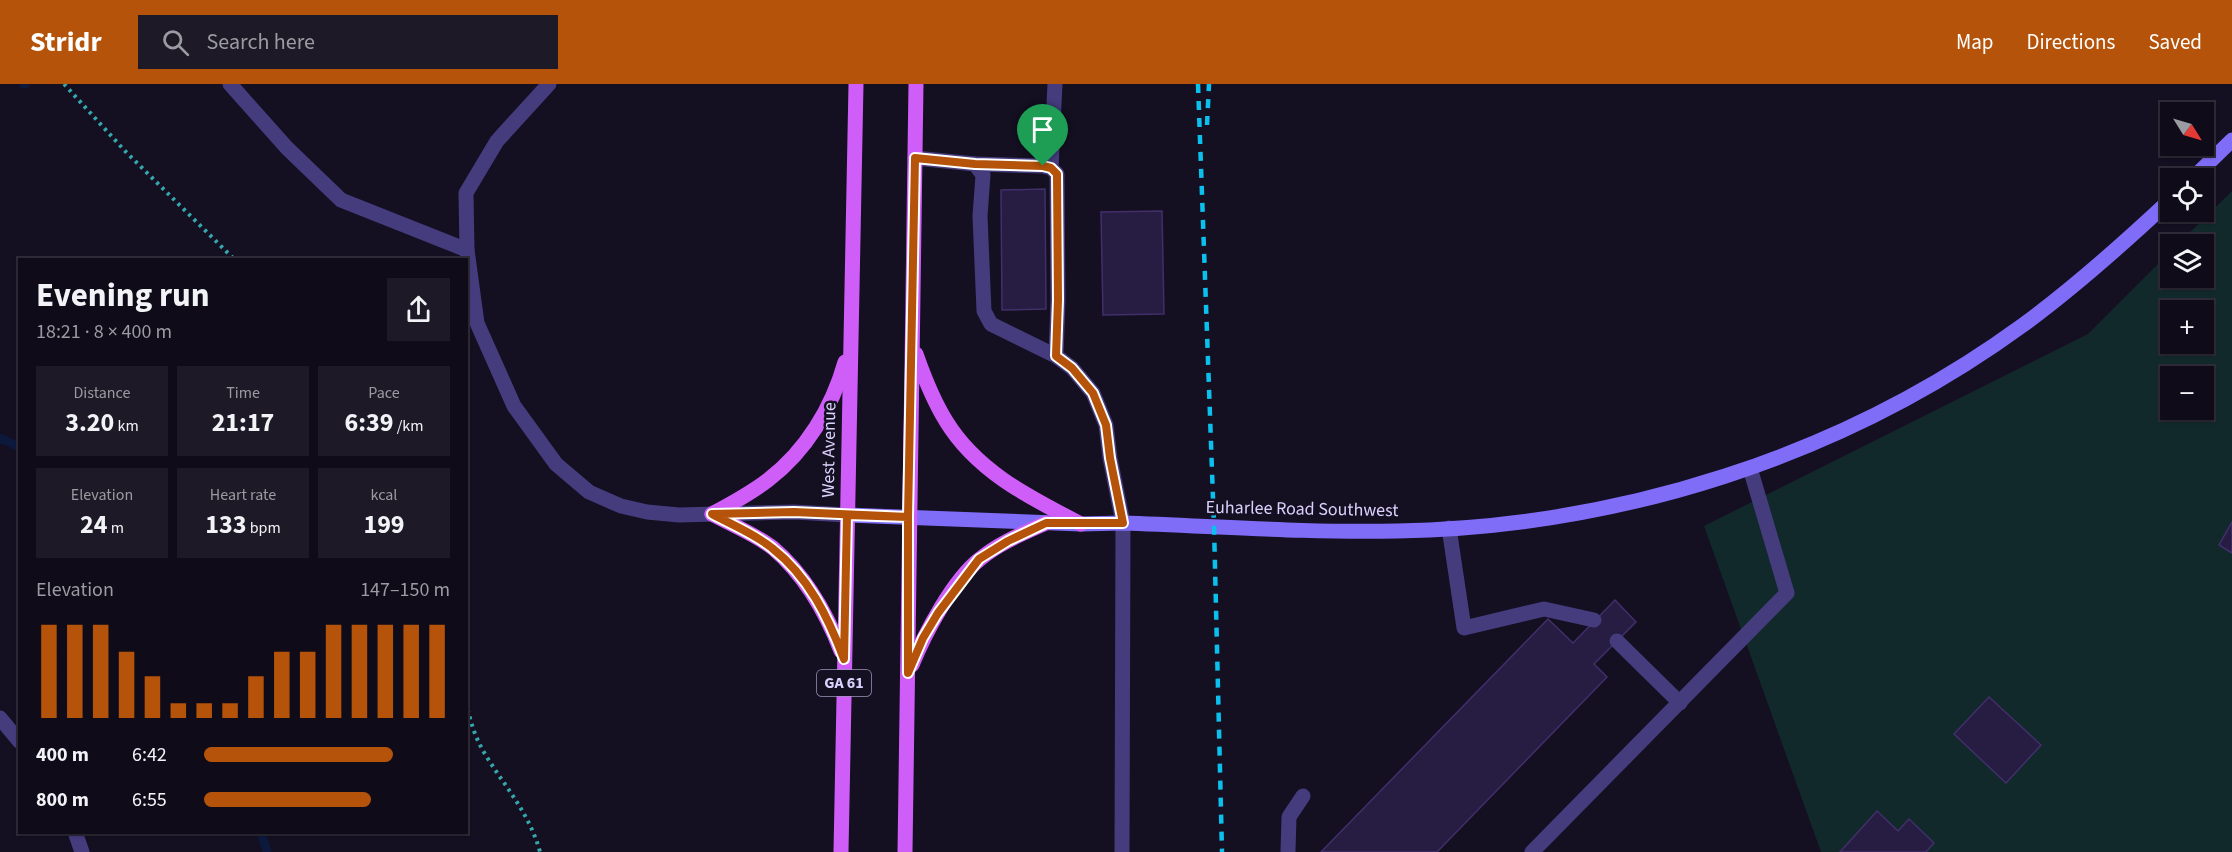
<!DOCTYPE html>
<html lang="en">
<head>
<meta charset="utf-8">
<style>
  :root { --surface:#0f0b19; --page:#1d1926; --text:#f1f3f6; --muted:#9b9ba2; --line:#2f2b38; --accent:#b45309 }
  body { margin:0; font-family:"Source Sans 3",sans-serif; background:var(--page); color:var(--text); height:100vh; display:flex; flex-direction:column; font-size:22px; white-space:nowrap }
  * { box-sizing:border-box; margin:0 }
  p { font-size:20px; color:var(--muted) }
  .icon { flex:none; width:33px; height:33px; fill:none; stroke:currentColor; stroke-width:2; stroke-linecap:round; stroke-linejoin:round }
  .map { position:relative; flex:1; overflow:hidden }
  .details { position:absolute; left:18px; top:174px; width:450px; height:576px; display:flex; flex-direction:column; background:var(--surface); border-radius:0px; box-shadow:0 2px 4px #0004,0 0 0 2px var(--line) }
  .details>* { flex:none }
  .needle { width:39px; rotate:127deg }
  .tools { position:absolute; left:2160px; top:18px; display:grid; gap:12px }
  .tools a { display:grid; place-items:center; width:54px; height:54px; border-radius:0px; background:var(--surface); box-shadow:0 2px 4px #0004,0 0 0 2px var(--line); font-size:30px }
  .pin { position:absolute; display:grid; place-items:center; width:51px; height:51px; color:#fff; margin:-62px -26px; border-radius:50% 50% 50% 0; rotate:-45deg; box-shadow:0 0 6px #0007 }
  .pin .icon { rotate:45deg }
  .round { display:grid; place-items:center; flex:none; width:63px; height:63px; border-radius:0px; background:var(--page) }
  .headline { display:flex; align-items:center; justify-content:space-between; height:102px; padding:0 18px }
  h1 { font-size:33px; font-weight:700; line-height:45px }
  .figures { display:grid; grid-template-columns:repeat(3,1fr); gap:9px; height:102px; padding:6px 18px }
  .figures div { display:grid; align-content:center; border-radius:0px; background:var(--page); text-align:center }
  .figures b { font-size:26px; font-weight:700 }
  .figures small { font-size:16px; font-weight:400 }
  .figures p { font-size:16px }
  .chart { height:168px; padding:12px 18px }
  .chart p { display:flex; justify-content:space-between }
  .chart svg { width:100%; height:108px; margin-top:6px; stroke:var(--accent); stroke-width:6 }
  ul { padding:0 18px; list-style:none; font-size:20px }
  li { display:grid; grid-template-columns:96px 72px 1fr; align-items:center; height:45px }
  li i { height:15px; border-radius:8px; background:var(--accent) }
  header { display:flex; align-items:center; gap:36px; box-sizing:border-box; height:84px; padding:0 30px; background:var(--accent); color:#fff }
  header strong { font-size:28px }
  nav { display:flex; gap:33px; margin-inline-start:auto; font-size:21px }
  .search { width:420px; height:54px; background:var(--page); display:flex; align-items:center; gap:15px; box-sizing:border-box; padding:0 21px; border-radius:0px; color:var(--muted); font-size:22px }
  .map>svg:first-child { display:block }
  .green { fill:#12292b; fill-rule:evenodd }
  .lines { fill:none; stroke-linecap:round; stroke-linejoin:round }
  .stream { stroke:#0c193d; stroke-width:9 }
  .building { fill:#271c41; stroke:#412f6c; stroke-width:1.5 }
  .path { stroke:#34a8ad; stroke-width:4; stroke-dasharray:3 4.5; stroke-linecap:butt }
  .service { stroke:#453c7e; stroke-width:15 }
  .minor { stroke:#453c7e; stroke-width:15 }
  .secondary { stroke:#7f6df8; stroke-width:15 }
  .primary { stroke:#ce5ef7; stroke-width:15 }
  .rail { stroke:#0cc0ee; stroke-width:4.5; stroke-dasharray:9 8; stroke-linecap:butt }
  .route-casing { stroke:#fff; stroke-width:12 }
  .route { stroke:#b45309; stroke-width:8 }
  .labels { text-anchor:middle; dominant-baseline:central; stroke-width:5; stroke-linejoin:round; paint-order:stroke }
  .shield { fill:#140f21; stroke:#9f97bb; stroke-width:1.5 }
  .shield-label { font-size:16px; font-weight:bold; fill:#dbd1fd }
  .street-label { font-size:18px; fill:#dbd1fd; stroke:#140f21 }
</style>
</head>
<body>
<header>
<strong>Stridr</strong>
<div class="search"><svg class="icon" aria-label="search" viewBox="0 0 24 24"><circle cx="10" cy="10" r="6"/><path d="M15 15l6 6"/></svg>Search here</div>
<nav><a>Map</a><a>Directions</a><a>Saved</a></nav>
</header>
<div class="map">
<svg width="2232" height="768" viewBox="0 0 2232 768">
  <rect width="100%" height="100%" fill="#140f21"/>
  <path class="green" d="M2232,107V768H1821L1704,442L2088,250L2170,168V194H2204V160H2178ZM2170,226H2204V260H2170ZM2170,292H2204V326H2170Z"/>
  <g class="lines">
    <g class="stream">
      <path d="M24,0H25"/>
      <path d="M0,354L20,363"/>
      <path d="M261,748L267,768"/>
    </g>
  </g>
  <g class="building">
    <path d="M1045,105L1046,225L1002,226L1001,106Z"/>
    <path d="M1162,127L1164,230L1103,231L1101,128Z"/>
    <path d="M2232,438V469L2219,461Z"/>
    <path d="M1615,516L1636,538L1594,580L1607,593L1437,768H1321L1548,535L1573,559Z"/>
    <path d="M1989,613L2041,661L2006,699L1954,650Z"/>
    <path d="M1877,727L1898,747L1909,735L1934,759L1926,768H1840Z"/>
  </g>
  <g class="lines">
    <g class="path">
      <path d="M64,0L125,67L235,176"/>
      <path d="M466,618C470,636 475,654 485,670C505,703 530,730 540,768"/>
    </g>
    <g class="service">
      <path d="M230,0L287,64L341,116L467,166"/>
      <path d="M549,0L497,57L466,109L467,166L477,239L514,322L556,380L589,408L621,422L647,428L679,431L794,428L847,431"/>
      <path d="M915,74L975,80L983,91L980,132L984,227L991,240L1056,272L1072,284L1093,309L1106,341L1110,374L1123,439L1122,768"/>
      <path d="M975,80L1043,82L1051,84L1057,90L1058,216L1056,272"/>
      <path d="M1051,84L1055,0"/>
      <path d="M1449,444L1464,544L1544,525L1594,536"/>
      <path d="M1617,557L1680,619"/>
      <path d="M0,634L20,658"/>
      <path d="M75,748L82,768"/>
      <path d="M1288,768L1289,733L1303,712"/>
    </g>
    <path class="minor" d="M1532,768L1787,509L1750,384"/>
    <g class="secondary">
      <path d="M2193,94L2232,56"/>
      <path d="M847,431L1081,440L1123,439C1214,442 1306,449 1397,447C1619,443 1842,373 2023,241C2075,203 2123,160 2170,116"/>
    </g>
    <g class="primary">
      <path d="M916,270C924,293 933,316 946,337C977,388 1031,414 1081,440"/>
      <path d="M712,430C731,420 751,409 768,396C806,367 832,324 845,278"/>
      <path d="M712,430C732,441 755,450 773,464C806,492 826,528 841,567"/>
      <path d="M912,581C925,549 953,496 980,475C999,459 1024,449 1046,439"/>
      <path d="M841,768L856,0"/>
      <path d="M905,768L916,0"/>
    </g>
    <g class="rail">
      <path d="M1198,0L1214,442L1222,768"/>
      <path d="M1207,41L1209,0"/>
    </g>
  </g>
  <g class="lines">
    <g class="route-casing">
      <path id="route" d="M1043,82L975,80L915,74L908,433L794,428L712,430C732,441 755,450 772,464C809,493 828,533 844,575L847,431L908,433V589L923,554L938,529L979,475L1008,457L1046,439H1123L1110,374L1106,341L1093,309L1072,284L1056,272L1058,216L1057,90L1051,84L1043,82"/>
    </g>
    <use href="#route" class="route"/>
  </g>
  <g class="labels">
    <rect class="shield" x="817" y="586" width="54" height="26" rx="4.5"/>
    <g class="shield-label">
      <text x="844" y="599">GA 61</text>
    </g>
    <g class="street-label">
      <text transform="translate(829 366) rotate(-89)">West Avenue</text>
      <text transform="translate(1302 425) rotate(1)">Euharlee Road Southwest</text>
    </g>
  </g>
</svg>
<div class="tools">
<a><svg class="needle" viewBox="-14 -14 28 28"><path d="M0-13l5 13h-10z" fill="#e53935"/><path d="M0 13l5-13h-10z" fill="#9b9ba2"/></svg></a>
<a><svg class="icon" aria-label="locate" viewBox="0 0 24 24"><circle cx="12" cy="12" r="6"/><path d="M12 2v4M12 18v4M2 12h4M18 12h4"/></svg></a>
<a><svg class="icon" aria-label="layers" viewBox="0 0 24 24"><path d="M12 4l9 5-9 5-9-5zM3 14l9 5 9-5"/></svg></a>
<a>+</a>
<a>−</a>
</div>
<div class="pin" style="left:1043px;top:82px;background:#1e9e55"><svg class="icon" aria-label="arrive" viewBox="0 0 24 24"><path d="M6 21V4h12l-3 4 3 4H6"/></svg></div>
<section class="details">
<div class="headline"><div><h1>Evening run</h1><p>18:21 · 8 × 400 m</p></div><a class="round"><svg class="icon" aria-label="share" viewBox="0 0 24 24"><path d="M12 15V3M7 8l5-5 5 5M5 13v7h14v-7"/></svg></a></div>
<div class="figures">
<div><p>Distance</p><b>3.20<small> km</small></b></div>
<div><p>Time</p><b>21:17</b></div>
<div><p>Pace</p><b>6:39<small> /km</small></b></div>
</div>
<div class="figures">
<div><p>Elevation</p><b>24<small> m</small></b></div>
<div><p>Heart rate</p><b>133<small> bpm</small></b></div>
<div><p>kcal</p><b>199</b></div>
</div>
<div class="chart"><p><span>Elevation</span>147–150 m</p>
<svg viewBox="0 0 160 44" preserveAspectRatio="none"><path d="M5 44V6M15 44V6M25 44V6M35 44V17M45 44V27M55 44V38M65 44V38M75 44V38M85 44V27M95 44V17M105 44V17M115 44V6M125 44V6M135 44V6M145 44V6M155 44V6"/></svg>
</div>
<ul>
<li><b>400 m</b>6:42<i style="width:77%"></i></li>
<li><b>800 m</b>6:55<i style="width:68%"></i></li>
</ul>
</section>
</div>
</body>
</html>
